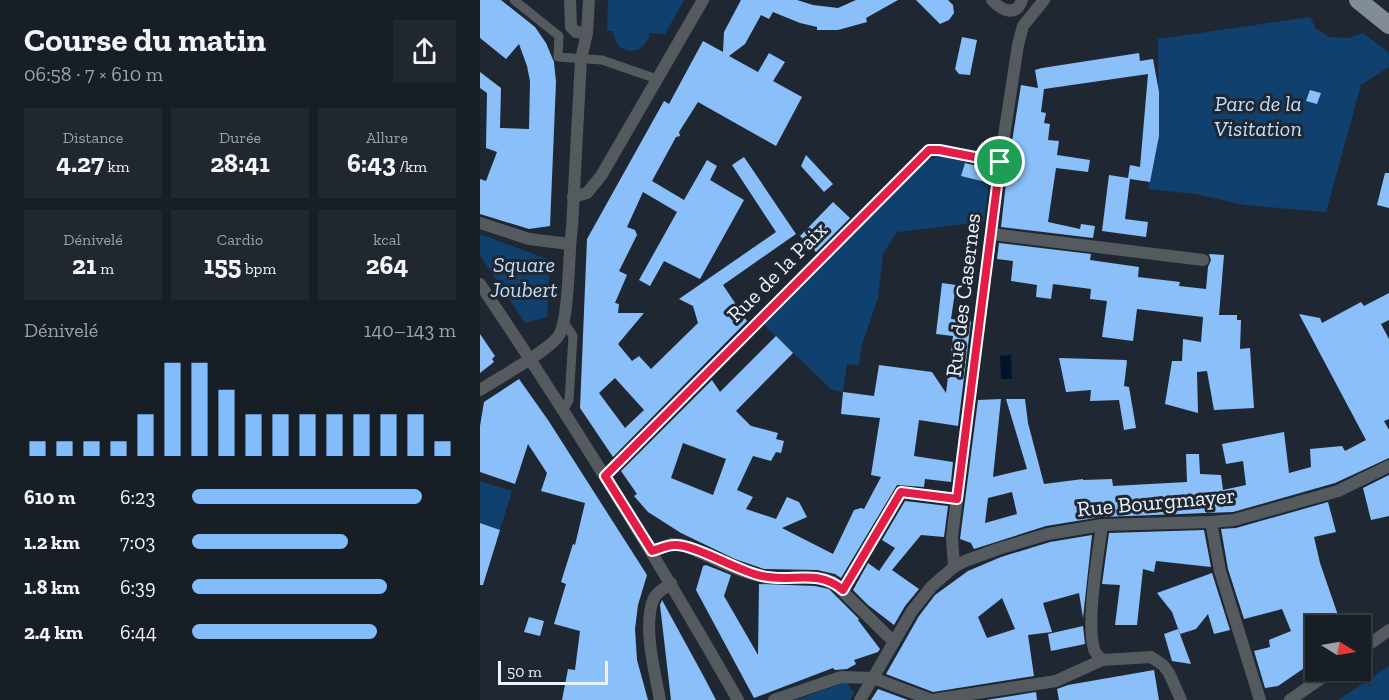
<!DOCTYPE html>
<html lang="fr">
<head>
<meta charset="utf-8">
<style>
  :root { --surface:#171e26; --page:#20272e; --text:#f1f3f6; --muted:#9ea2a7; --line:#363c43; --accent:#82bcfa }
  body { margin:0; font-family:"Zilla Slab",serif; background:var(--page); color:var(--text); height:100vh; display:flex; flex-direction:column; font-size:22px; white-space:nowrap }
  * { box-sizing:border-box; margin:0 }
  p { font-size:20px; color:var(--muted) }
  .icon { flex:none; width:33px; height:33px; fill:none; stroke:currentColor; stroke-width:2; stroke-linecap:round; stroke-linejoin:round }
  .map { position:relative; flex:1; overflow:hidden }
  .side { display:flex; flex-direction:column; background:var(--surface); width:480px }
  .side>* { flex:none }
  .needle { width:39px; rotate:101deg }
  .tools { position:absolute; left:825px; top:615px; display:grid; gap:12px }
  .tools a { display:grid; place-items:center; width:66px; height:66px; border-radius:0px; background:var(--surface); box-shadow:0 2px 4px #0004,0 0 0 2px var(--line); font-size:30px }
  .scale { position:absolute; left:18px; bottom:15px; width:110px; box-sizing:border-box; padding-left:6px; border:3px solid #ebf1f9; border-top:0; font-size:16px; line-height:21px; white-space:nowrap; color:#ebf1f9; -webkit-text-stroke:4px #1f2832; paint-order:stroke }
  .pin { position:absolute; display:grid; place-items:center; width:51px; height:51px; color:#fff; margin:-26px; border:3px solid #fff; border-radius:50%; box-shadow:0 2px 6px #0007 }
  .round { display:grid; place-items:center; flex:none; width:63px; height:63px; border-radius:0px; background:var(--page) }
  .headline { display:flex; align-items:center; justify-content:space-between; height:102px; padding:0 24px }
  h1 { font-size:33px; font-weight:700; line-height:45px }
  .figures { display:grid; grid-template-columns:repeat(3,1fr); gap:9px; height:102px; padding:6px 24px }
  .figures div { display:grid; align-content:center; border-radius:0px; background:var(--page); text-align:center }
  .figures b { font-size:26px; font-weight:700 }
  .figures small { font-size:16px; font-weight:400 }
  .figures p { font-size:16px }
  .chart { height:168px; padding:12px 24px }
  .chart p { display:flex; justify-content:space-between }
  .chart svg { width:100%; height:108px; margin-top:6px; stroke:var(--accent); stroke-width:6 }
  ul { padding:0 24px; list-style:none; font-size:20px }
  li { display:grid; grid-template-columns:96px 72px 1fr; align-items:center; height:45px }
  li i { height:15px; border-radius:8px; background:var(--accent) }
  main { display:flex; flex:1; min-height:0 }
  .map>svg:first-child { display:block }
  .green { fill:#0f406e }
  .water { fill:#00142d }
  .building { fill:#8abff9; fill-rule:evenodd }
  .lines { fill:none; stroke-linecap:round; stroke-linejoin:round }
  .pedestrian { stroke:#555a5f; stroke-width:9 }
  .minor { stroke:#555a5f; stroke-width:12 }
  .primary { stroke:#828c96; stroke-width:18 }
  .route-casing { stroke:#fff; stroke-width:12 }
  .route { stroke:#e11d48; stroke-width:8 }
  .labels { text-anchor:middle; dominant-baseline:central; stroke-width:6; stroke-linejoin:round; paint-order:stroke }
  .park-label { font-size:22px; font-style:italic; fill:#c2defd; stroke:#1f2832 }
  .street-label { font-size:22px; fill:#ebf1f9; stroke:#1f2832 }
</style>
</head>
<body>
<main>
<section class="side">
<div class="headline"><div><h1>Course du matin</h1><p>06:58 · 7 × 610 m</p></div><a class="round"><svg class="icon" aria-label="share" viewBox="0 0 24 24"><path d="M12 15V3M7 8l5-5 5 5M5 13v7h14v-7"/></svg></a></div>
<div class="figures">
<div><p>Distance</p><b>4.27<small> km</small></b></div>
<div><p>Durée</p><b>28:41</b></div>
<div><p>Allure</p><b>6:43<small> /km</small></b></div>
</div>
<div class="figures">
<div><p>Dénivelé</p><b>21<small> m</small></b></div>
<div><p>Cardio</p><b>155<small> bpm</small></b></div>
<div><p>kcal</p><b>264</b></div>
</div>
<div class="chart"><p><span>Dénivelé</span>140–143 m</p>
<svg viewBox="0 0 160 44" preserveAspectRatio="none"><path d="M5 44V38M15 44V38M25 44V38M35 44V38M45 44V27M55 44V6M65 44V6M75 44V17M85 44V27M95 44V27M105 44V27M115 44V27M125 44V27M135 44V27M145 44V27M155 44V38"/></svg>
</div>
<ul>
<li><b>610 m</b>6:23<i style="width:87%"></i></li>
<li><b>1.2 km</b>7:03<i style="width:59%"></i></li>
<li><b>1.8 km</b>6:39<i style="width:74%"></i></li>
<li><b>2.4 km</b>6:44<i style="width:70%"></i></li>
</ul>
</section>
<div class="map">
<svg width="909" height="700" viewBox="0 0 909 700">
  <rect width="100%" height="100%" fill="#1f2832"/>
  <g class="green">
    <path d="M128,0H204L185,34L170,33C164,58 135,56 133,31H127Z"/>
    <path d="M830,17L836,29L847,35L848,37L869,38L883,33L909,53V67L881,85L846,212L764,205L715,194L668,189L679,136L678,39Z"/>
    <path d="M459,155L485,162L481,176L509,183L504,222L417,232L403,254L398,298L382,344L379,365L367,364L363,392L352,390L283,324L439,165Z"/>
    <path d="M0,234L70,260L67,317L45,323L0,255Z"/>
    <path d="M0,481L32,491L20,530L0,523Z"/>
    <path d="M909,666V700H858Z"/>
    <path d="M366,682L374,693L370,700H316Z"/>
  </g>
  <path class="water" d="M531,355L532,379H521L520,356Z"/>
  <g class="building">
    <path d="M0,0H21L55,27L66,43L74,62L76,82L70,226L49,229L0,214V179L6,181L17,152L6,148L7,93L0,88V72L21,88L20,128L49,129L50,81L47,66L39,44L26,59L0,38Z"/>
    <path d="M261,0H317L333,5L358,8L376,0H418L386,18L387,22L358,30H337V27L320,23L293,12L289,19L281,15L265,44L249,56L278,72L289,53L305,62L293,81L322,97L296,146L218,102L199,132L200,136L196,137L172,181L204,200L227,160L237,166L230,180L264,200L220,279L184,261L170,286L159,280L197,212L163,192L147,227L155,230L157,235L139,271L147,275L135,303L139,304L138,313H164L138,344L152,361L159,356L171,369L218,323L213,306L199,299L296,232L252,165L264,157L316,234L243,285L267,321L133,457L100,408L107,239L184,101L189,104L223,41L243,52L244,32ZM135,378L164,410L145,428L119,393Z"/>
    <path d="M436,0H468L473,5L474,13L469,20L460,24Z"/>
    <path d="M482,37L497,40L490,75L479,74L475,69Z"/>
    <path d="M659,53L660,61L673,59L679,92V136L670,182L650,179L645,219L668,222L666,237L622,231L629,175L648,178L650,165L660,167L668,74L564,89L561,112L566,113L564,123L570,124L568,140L579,141L577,155L610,160L608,172L576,168L568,222L600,229L601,224L615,226L613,238L521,227L527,173L541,85L558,88L555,70L562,68Z"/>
    <path d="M830,90L841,93L837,104L826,101Z"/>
    <path d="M326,155L353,184L344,192L321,166Z"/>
    <path d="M485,163L511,169L509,183L481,176Z"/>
    <path d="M905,173H909V208L897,205Z"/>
    <path d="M353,202L370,218L336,252L320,236Z"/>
    <path d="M519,243L611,254L610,260L659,267L658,277L700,282L699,286L726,289L728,267L731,260L729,254L744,255L739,315H757V320H761L760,349L770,348L774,408L734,410L727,371L717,372L718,413L685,404L692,361H702L703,339L721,342L723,317L657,309L653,341L622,337L627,301L610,299L611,289L573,284L571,299L556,297L557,285L531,281L533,261L517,259Z"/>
    <path d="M462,283L476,285L471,319L491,321L478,426L439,420L434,456L473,462L471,482L445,479L444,487L417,485L361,578L355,574L337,570L284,569L255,559L201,533L168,512L154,496L157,494L141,471L232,380L240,392L296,336L313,353L256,411L271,426L298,433L296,439L304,441L301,453L296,452L291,461L273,456L257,490L273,497L266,509L296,519L307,497L319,502L327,517L302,528L353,554L374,510L381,508L384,509L401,477L391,475L400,418L361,414L363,392L394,396L399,365L452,372L466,393L473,336L456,334ZM203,443L246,459L233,495L191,478Z"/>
    <path d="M909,293V320L901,324L909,339V419L904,421L909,430V458L855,483L753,512L621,517L566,526L494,549L491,543L480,539L498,400L521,399L513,477L547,469L526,399H545L548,423L564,484L603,479V480L632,479L633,486L707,482L706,454H719L720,474L741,475L743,490L766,485L763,461L746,464L742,444L804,432L809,473L831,467L830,449L862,446L865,451L886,440L819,314L840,318L842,323L881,302L884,306ZM532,492L537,514L505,523L508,498Z"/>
    <path d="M0,334L15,356L12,359L14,362L0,373Z"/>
    <path d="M579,358L646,360L647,361L644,386L649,387L656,428L644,430L639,400L610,401L611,390L586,392Z"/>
    <path d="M39,379L68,420L167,575L158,605L155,629L157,660L168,700H82L88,669L95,670L100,631L74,624L86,584L81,582L93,544L95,545L105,503L61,491L67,473L48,444L35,484L0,472V426L4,402Z"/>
    <path d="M909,475V516L891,520L883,488Z"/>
    <path d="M425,501L468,506L464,537L441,535L412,570L439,589L425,606L414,625L388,605L373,590L388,563L399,571L415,548L402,540Z"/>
    <path d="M848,502L856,532L834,537L840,563L860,621L836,626V660L798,686L785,688L774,651L790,647L789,640L811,631L802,609L764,619L748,569L741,529L756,528Z"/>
    <path d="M0,523L20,530L3,585H0Z"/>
    <path d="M724,530L731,567L676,561L674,572L663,569L657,625H635L640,585L622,584L629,533Z"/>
    <path d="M612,535L603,618L599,593L563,603L572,632L548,635L554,676L453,692L406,674L439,616L455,595L488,571L521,557L570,542ZM522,598L535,629L507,638L498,617Z"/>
    <path d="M226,565L251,575L244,596L278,655L279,584L335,586L349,589L379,619L378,620L400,649L398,652L374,660L376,664L367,669L355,670L353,668L274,698L216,590L223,566Z"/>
    <path d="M732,573L750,630L734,634L728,614L716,629L700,634L692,612L677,593Z"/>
    <path d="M182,600L224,677L236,700H191L180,605Z"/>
    <path d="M49,617L64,621L60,636L44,632Z"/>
    <path d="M603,626L605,644L571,651L568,634Z"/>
    <path d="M698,629L711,664L692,661L684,634Z"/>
    <path d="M674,670L679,700H579L577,689L588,685Z"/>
    <path d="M398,689L428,700H391Z"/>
    <path d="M556,692L557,700H506Z"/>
  </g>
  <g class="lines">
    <g class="pedestrian">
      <path d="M34,0L79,36L78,57L122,60L177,79"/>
      <path d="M83,411L89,400L93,336L84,322"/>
    </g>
    <g class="minor">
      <path d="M90,0L91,27L96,32L107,33"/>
      <path d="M512,0C522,11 536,17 542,0"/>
      <path d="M93,197L107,193L121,176L223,0"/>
      <path d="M0,223L49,239L89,244"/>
      <path d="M512,234L723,260"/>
      <path d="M0,284C91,419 177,558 258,700"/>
      <path d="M0,390C20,377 63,354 77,338C90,324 88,251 92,228L101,59L107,33L109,0"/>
      <path d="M125,476L449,150H460L520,162"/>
      <path d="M731,522L740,571L780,700"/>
      <path d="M622,525C618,556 606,620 614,649C615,653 619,657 622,660"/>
      <path d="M172,551L192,544L203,545C229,556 255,571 283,577C306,581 330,573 353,582L414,642"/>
      <path d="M474,567L472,537L520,162L538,45L543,26L564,0"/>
      <path d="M363,590L421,492L477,499"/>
      <path d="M880,651L909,630"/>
      <path d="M180,700C175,673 162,624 174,598C177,592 186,587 191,583"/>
      <path d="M294,700L361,677L393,678L452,700L576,681L622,660L671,657L683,665L689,673L701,700"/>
      <path d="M380,700L432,611L452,586L474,567L485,561L518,549L568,534L622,525L731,522L754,520L858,491L909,466"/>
      <path d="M810,700L853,670"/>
    </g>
    <path class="primary" d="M878,0L909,25"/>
  </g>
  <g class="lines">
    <g class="route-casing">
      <path id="route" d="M449,150H459L520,162L477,499L421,492L363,590C337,568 311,583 282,576C257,571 215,544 194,545C187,545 179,549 172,551L125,476Z"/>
    </g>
    <use href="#route" class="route"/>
  </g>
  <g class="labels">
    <g class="park-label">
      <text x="778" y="103">Parc de la<tspan x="778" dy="25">Visitation</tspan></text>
      <text x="44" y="264">Square<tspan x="44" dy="25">Joubert</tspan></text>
    </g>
    <g class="street-label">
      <text transform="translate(297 272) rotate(-45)">Rue de la Paix</text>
      <text transform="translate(483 295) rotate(-83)">Rue des Casernes</text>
      <text transform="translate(676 502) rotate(-5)">Rue Bourgmayer</text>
    </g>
  </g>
</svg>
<div class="tools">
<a><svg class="needle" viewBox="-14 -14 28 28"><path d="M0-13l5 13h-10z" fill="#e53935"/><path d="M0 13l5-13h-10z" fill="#9ea2a7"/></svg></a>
</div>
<div class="scale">50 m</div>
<div class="pin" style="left:520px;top:162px;background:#1e9e55"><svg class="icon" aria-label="arrive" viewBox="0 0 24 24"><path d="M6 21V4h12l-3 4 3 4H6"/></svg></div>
</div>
</main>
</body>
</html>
